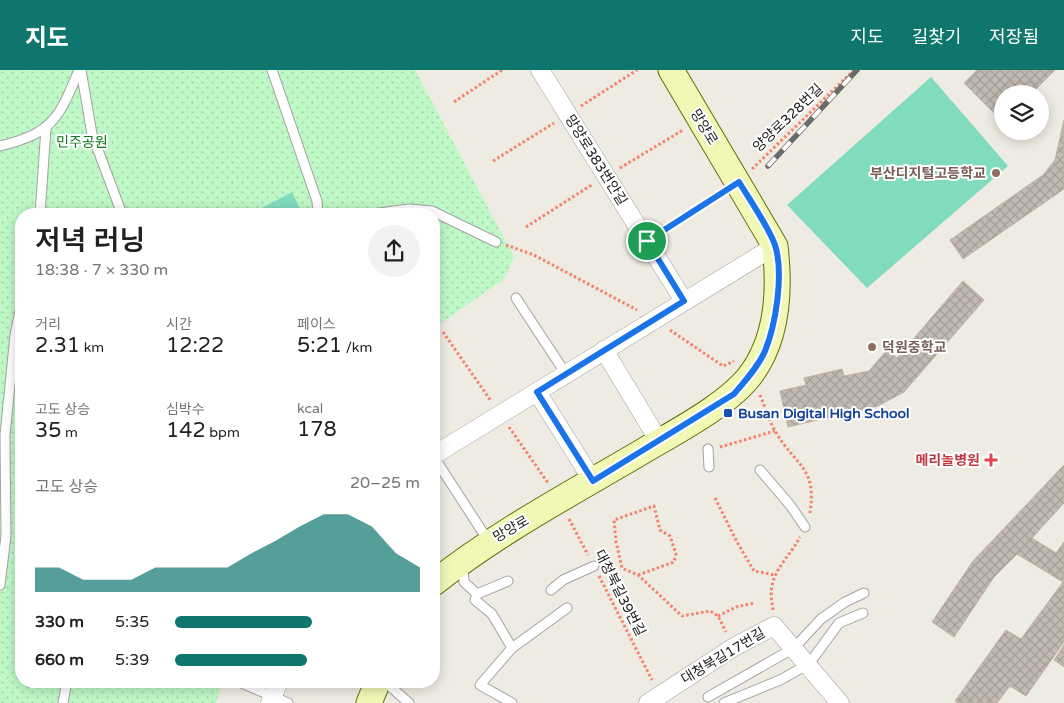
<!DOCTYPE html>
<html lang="ko">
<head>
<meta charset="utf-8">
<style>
  :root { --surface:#fff; --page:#f2f2f2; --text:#202124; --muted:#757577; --accent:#0f766e }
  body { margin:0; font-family:"Varela Round","Noto Sans KR",sans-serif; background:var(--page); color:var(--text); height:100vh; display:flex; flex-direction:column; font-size:19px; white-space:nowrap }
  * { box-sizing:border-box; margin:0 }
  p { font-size:16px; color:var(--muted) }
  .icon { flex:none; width:28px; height:28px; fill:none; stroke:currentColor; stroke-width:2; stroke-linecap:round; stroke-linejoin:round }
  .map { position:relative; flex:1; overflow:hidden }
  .panel { position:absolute; left:15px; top:138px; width:425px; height:480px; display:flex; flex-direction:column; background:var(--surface); border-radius:20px; box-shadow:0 2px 12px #0003 }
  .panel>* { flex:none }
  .fabs { position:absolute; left:994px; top:15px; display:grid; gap:10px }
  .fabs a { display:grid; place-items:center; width:55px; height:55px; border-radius:50%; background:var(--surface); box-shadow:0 2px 12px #0003; font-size:25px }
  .pin { position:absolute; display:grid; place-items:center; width:42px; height:42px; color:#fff; margin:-21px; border:2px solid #fff; border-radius:50%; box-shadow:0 1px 5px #0007 }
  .round { display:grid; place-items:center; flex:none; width:52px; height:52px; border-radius:26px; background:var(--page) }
  .overview { display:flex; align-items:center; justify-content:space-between; height:85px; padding:0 20px }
  h1 { font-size:28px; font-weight:600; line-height:38px }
  .figures { display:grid; grid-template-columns:repeat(3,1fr); gap:8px; height:85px; padding:5px 20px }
  .figures div { display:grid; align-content:center }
  .figures b { font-size:21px; font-weight:600 }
  .figures small { font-size:14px; font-weight:400 }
  .figures p { font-size:14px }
  .chart { height:140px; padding:10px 20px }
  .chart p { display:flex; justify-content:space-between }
  .chart svg { width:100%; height:90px; margin-top:5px; fill:var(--accent); opacity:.7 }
  ul { padding:0 20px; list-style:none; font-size:16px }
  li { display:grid; grid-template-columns:80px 60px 1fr; align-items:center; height:38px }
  li i { height:12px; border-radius:6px; background:var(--accent) }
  header { display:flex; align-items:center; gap:30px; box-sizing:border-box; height:70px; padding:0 25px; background:var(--accent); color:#fff }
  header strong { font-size:24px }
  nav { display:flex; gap:28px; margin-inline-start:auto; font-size:18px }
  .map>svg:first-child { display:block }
  .park { fill:url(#park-dots) }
  .pitch { fill:#81dcbe }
  .building { fill:url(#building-cross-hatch); stroke:#bfb2a5 }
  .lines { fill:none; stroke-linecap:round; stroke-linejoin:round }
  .lane-casing { stroke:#a3a3a3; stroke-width:11 }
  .street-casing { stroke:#a3a3a3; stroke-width:19 }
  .secondary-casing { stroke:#5f7006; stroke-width:27 }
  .path { stroke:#f7816a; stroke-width:3; stroke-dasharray:2.5 2.5; stroke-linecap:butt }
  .lane { stroke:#fff; stroke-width:9 }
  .street { stroke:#fff; stroke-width:18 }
  .secondary { stroke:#f1f8b6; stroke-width:25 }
  .rail-casing { stroke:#6a6a6a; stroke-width:5.5 }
  .rail { stroke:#fff; stroke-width:4; stroke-dasharray:11; stroke-linecap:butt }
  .route-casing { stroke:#fff; stroke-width:10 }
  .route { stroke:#1a73e8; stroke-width:6 }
  .education-dot { fill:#8d6e63; stroke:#fff; stroke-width:2 }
  .transit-dot { fill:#1a4fb4; stroke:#fff; stroke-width:2 }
  .health-dot { fill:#e0444e; stroke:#fff; stroke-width:2 }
  .labels { text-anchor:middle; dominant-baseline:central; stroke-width:4; stroke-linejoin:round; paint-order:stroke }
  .street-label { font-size:14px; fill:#1c1c1c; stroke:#fff }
  .park-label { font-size:14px; fill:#0d781c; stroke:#fff }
  .education-label { font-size:14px; font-weight:bold; fill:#785e54; stroke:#fff; text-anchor:end }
  .transit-label { font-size:14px; font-weight:bold; fill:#164399; stroke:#fff; text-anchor:start }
  .health-label { font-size:14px; font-weight:bold; fill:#be3a42; stroke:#fff; text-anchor:end }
</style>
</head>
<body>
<header>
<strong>지도</strong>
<nav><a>지도</a><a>길찾기</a><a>저장됨</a></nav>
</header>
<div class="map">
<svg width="1064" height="633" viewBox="0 0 1064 633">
  <defs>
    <pattern id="park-dots" width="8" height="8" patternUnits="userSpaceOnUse" patternTransform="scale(1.25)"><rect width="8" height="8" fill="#bff8c7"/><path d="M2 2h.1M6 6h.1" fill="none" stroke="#a4d4aa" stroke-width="1.8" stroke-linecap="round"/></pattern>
    <pattern id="building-cross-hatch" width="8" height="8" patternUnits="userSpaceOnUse" patternTransform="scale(1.25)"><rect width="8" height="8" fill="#c2bab2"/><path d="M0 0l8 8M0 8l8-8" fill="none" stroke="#a69f98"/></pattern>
  </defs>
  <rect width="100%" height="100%" fill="#eeebe2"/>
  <path class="park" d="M0,0H415L514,187L504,209L434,258V144H21V611H222L216,633H0Z"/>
  <g class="pitch">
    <path d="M931,7L1008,96L867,218L787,135Z"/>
    <path d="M292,122L303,144H260L258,140Z"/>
  </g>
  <g class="building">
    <path d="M977,0H1055L1031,24H1002V51L964,13Z"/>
    <path d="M1064,50V119L963,189L950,170L1043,105L1055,90Z"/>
    <path d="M963,211L984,230L904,322L878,336L788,357L780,321L806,315L804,308L842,299L844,306L869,301L887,280L897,288Z"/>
    <path d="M1064,395V433L1032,468L1056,483L1064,472V572L1026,626L1010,616L997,633H958L955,631L1006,560L1021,569L1063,512L1017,484L994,507L954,567L932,552L973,491Z"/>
    <path d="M1064,575V597L1054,590Z"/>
  </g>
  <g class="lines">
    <g class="lane-casing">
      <g id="lane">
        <path d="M81,0L92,64L122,144"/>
        <path d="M272,0L317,131L318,144"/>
        <path d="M0,76C53,63 59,48 79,0"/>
        <path d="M40,144L46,58"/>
        <path d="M372,144L409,139L432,141L496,172"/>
        <path d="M516,228L566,304"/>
        <path d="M708,379L709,397"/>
        <path d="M434,387L489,472"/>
        <path d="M760,400L790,435L805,457"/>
        <path d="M459,496L463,498L464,512L477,524L508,511"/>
        <path d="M0,515L6,466L5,365L15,265L21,236"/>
        <path d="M551,520L563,510L594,496"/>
        <path d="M477,524L475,530L492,544L512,578L567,538"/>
        <path d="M512,578L480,615L512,633"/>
        <path d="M237,611L288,633"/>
        <path d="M384,611L409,633"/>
        <path d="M708,627L794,578L821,549L845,532L864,523"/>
        <path d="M63,633L67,611"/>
        <path d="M724,633L780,610L809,594L839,553L863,543"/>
      </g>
    </g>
    <g class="street-casing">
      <g id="street">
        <path d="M540,0L684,231"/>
        <path d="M604,280L659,371"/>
        <path d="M537,322L593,411"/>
        <path d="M434,385L775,176"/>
        <path d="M270,633L279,611"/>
        <path d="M648,633L734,577L774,556L840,633"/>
      </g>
    </g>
    <g class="secondary-casing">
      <g id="secondary">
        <path d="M434,513C498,462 574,422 645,380C677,361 731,333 752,303C778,267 780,218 775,176L671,0"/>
        <path d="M369,633L378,611"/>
      </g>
    </g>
    <g class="path">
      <path d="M454,32L502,0"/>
      <path d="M581,36L637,0"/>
      <path d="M493,91L554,53"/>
      <path d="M620,98L683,60"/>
      <path d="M752,99L854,0"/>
      <path d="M526,157L593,114"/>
      <path d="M660,163L720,124"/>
      <path d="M506,175L534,185L637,240"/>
      <path d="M670,260L723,296L734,291"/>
      <path d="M443,262L491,331"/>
      <path d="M760,325C765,337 769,350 775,361C796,397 817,396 810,443"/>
      <path d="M509,357L548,413"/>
      <path d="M720,377L775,361"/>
      <path d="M715,428L737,472L754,501L775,505"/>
      <path d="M569,449L588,485"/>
      <path d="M638,505L674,492L676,484L670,466L660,460L654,436L614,450L616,472L622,498L638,505L682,546L710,541L718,546L726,562"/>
      <path d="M599,506L652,610"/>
      <path d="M773,540C772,532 770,523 772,516C775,498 792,483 800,467"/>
      <path d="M718,546L736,537L754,533"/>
    </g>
    <use href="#lane" class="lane"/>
    <use href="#street" class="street"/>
    <use href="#secondary" class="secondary"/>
    <g class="rail-casing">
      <path id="rail" d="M768,96L857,0"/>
    </g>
    <use href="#rail" class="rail"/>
  </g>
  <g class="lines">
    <g class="route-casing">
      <path id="route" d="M739,112C750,130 768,156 775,175C784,203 776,254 765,281C758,297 745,311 734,324L593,411L537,322L684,231L647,171Z"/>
    </g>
    <use href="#route" class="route"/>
  </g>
  <g class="education-dot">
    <circle cx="996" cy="103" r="5"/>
    <circle cx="872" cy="277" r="5"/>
  </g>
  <rect class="transit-dot" x="723" y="338" width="10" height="10" rx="2.5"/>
  <path class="health-dot" d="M988.5 382.5h5v5h5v5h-5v5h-5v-5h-5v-5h5z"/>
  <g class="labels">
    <g class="street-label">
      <text transform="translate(788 48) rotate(-44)">양양로328번길</text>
      <text transform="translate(704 57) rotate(59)">망양로</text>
      <text transform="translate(596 90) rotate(58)">망양로383번안길</text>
      <text transform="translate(511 459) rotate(-30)">망양로</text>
      <text transform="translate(620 523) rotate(63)">대청북길39번길</text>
      <text transform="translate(723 586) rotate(-31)">대청북길17번길</text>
    </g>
    <g class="park-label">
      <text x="82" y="72">민주공원</text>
    </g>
    <g class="education-label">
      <text x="986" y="103">부산디지털고등학교</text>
      <text x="882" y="277" text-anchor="start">덕원중학교</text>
    </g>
    <g class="transit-label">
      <text x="738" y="343">Busan Digital High School</text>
    </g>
    <g class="health-label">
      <text x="980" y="390">메리놀병원</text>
    </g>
  </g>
</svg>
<div class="fabs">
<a><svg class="icon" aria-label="layers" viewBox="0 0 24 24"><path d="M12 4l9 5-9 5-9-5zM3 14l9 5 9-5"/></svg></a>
</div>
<div class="pin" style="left:647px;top:171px;background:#1e9e55"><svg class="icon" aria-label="arrive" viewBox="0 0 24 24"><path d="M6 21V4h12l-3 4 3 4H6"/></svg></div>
<section class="panel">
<div class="overview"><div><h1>저녁 러닝</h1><p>18:38 · 7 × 330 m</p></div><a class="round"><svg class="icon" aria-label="share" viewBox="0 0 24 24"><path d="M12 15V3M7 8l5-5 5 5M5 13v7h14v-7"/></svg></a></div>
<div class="figures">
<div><p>거리</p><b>2.31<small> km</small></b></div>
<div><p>시간</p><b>12:22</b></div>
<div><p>페이스</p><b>5:21<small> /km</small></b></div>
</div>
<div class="figures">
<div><p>고도 상승</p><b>35<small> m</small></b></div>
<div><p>심박수</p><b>142<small> bpm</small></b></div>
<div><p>kcal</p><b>178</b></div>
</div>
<div class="chart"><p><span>고도 상승</span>20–25 m</p>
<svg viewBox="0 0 160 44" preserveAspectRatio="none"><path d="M0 44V32L10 32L20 38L30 38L40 38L50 32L60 32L70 32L80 32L90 25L100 19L110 12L120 6L130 6L140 12L150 25L160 32V44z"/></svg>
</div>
<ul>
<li><b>330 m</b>5:35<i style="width:56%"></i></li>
<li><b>660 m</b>5:39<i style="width:54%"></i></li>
</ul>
</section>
</div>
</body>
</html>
